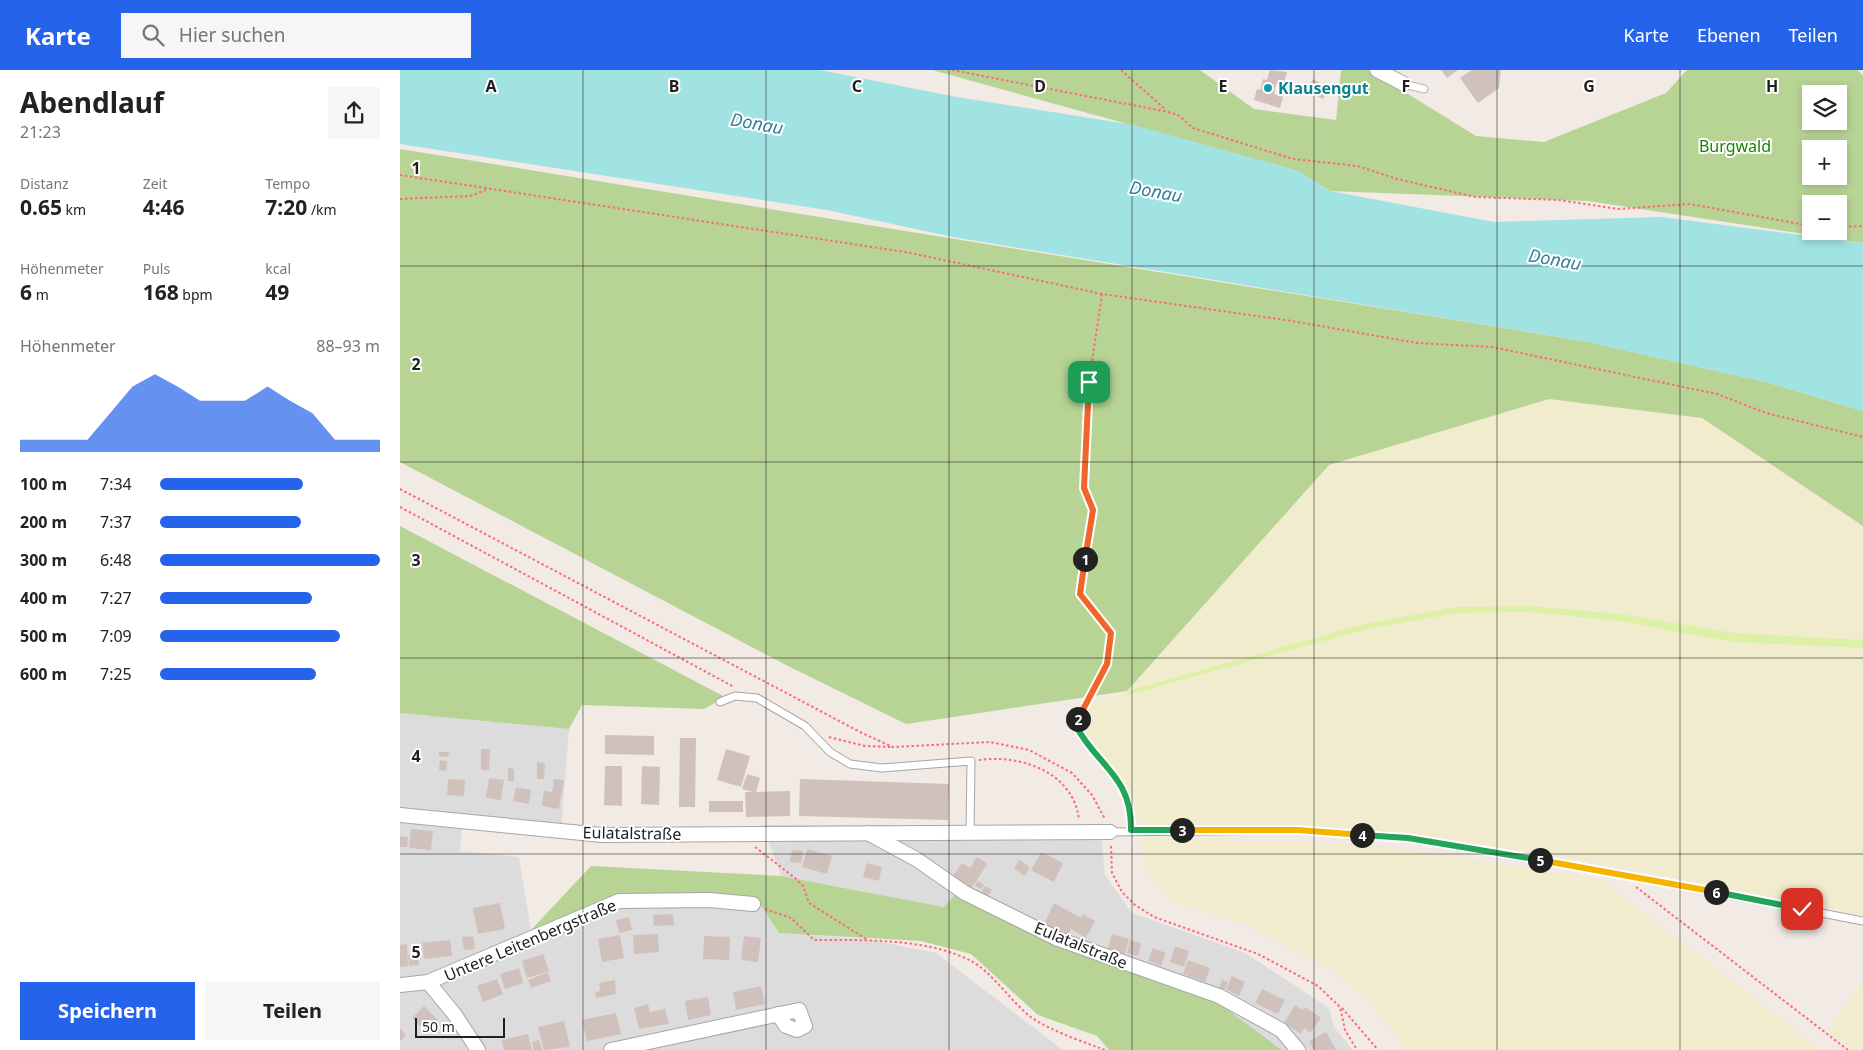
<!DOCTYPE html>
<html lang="de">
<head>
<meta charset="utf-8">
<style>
  :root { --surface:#fff; --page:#f6f6f6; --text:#222; --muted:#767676; --accent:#2563eb }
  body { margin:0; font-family:"Noto Sans",sans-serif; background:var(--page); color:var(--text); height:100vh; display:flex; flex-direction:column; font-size:19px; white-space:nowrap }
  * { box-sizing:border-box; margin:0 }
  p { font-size:16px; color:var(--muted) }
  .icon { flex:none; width:28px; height:28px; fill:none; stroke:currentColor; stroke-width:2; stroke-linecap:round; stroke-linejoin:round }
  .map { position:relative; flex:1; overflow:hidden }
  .sheet { display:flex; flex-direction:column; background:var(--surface); width:400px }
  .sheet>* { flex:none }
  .buttons { position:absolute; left:1402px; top:15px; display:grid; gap:10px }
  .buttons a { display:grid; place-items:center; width:45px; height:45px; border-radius:0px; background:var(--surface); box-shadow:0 2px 8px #0003; font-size:25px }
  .scale { position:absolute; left:15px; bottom:12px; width:90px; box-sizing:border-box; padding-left:5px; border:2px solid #1f1f1f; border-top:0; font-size:14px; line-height:18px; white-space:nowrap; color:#1f1f1f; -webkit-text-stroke:4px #fff; paint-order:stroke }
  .pin { position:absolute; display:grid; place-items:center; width:42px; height:42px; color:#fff; margin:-21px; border-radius:10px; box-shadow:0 2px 8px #0006 }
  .km { position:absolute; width:25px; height:25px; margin:-12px; border-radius:50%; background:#222; color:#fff; font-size:14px; line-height:25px; text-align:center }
  .round { display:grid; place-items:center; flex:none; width:52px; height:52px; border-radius:0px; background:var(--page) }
  .headline { display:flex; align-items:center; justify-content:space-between; height:85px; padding:0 20px }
  h1 { font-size:28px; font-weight:700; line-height:38px }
  .stats { display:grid; grid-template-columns:repeat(3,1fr); gap:8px; height:85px; padding:5px 20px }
  .stats div { display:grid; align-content:center }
  .stats b { font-size:21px; font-weight:700 }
  .stats small { font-size:14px; font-weight:400 }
  .stats p { font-size:14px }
  .chart { height:140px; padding:10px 20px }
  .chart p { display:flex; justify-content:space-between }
  .chart svg { width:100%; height:90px; margin-top:5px; fill:var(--accent); opacity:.7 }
  .cta { display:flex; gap:10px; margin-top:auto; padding:10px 20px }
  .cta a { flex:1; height:58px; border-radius:0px; background:var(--accent); color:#fff; font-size:20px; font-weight:700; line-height:58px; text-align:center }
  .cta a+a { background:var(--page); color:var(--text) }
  ul { padding:0 20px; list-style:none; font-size:16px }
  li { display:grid; grid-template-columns:80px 60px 1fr; align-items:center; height:38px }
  li i { height:12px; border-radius:6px; background:var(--accent) }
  header { display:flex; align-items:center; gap:30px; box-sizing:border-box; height:70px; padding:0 25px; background:var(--accent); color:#fff }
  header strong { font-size:24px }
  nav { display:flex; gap:28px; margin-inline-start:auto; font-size:18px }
  .search { width:350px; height:45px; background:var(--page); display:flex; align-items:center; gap:12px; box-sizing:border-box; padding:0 18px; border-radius:0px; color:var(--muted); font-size:19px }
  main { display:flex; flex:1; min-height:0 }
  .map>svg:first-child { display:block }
  .residential { fill:#dddcdc }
  .farmland { fill:#f1ecce }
  .grass { fill:#dcf0a6 }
  .forest { fill:#b7d495; fill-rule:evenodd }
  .water { fill:#a1e3e2 }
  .building { fill:#d1c1bd }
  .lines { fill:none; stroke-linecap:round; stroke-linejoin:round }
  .service-casing { stroke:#a6a6a6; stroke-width:9 }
  .minor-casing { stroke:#a6a6a6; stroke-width:16 }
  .path { stroke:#ff687c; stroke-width:2; stroke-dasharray:2.5 2.5; stroke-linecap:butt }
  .service { stroke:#fff; stroke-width:7 }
  .minor { stroke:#fff; stroke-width:14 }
  .split-1-casing { stroke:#fff; stroke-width:10 }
  .split-2-casing { stroke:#fff; stroke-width:10 }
  .split-3-casing { stroke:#fff; stroke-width:10 }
  .split-4-casing { stroke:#fff; stroke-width:10 }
  .split-5-casing { stroke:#fff; stroke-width:10 }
  .split-6-casing { stroke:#fff; stroke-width:10 }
  .split-7-casing { stroke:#fff; stroke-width:10 }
  .split-1 { stroke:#f0652b; stroke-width:6 }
  .split-2 { stroke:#f0652b; stroke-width:6 }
  .split-3 { stroke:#22a559; stroke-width:6 }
  .split-4 { stroke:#f5b400; stroke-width:6 }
  .split-5 { stroke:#22a559; stroke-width:6 }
  .split-6 { stroke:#f5b400; stroke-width:6 }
  .split-7 { stroke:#22a559; stroke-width:6 }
  .grid { fill:none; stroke:#1f1f1f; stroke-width:1; stroke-opacity:0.55 }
  .culture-dot { fill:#0f9aa8; stroke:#fff; stroke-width:2 }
  .labels { text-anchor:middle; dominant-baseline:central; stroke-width:4; stroke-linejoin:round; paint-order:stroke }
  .culture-label { font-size:16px; font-weight:bold; fill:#0d838f; stroke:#fff; text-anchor:start }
  .park-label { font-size:16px; fill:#168402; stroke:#fff }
  .street-label { font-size:16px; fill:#1f1f1f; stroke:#fff }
  .water-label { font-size:18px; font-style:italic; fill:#377f97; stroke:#fff }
  .grid-label { font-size:16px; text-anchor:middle; font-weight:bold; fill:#1f1f1f; stroke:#fff; stroke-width:4; stroke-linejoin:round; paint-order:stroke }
</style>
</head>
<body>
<header>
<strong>Karte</strong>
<div class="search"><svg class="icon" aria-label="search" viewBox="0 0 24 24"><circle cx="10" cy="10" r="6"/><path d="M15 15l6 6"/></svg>Hier suchen</div>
<nav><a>Karte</a><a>Ebenen</a><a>Teilen</a></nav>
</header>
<main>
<section class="sheet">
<div class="headline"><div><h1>Abendlauf</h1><p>21:23</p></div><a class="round"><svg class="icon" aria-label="share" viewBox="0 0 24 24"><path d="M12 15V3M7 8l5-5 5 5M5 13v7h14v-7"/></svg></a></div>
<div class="stats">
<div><p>Distanz</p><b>0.65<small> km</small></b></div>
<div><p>Zeit</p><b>4:46</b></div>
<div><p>Tempo</p><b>7:20<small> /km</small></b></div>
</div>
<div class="stats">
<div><p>Höhenmeter</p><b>6<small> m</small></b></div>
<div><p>Puls</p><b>168<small> bpm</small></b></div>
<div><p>kcal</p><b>49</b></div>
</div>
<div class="chart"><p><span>Höhenmeter</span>88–93 m</p>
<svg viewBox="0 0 160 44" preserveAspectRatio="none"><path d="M0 44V38L10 38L20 38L30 38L40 25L50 12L60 6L70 12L80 19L90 19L100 19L110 12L120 19L130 25L140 38L150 38L160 38V44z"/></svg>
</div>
<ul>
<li><b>100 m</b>7:34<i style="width:65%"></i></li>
<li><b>200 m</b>7:37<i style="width:64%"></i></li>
<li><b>300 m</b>6:48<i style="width:100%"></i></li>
<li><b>400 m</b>7:27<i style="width:69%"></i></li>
<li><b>500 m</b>7:09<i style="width:82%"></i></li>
<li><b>600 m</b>7:25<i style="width:71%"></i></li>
</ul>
<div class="cta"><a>Speichern</a><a>Teilen</a></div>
</section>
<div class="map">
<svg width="1463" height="980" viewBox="0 0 1463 980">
  <rect width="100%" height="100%" fill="#f1eae5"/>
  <g class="residential">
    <path d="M0,643L169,659L161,763L63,750L60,781L119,787L131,861L215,828L358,831L379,863L466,869L536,883L663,980H0Z"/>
    <path d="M363,755H700L705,805L732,843L845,883L929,938L934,957L953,980H882L817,932L544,837L381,806Z"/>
  </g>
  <g class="farmland">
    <path d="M1149,329L1302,348L1463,456V570L1334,563L1220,544L1129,536L1056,537L965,554L727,621L929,395Z"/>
    <path d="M1129,542L1219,551L1333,572L1463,578V845L1190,791L1007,763L899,755H740L723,711L687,671L680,655L681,645L689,632L792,608L969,559L1056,543Z"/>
    <path d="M741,768L968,774L1200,809L1421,980H1005L976,939L935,901L841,853L773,832L746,803Z"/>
    <path d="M1463,910V980H1454L1428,961Z"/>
  </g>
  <path class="grass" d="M1129,536L1220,544L1334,563L1463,570V578L1333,572L1219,551L1129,542L1056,543L968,559L727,625V621L965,554L1056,537Z"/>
  <g class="forest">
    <path d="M532,0H800L854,39L936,50L941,0H974V3L1076,66L1144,72L1266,23L1287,0H1458L1463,6V173L1188,131L930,121L898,101ZM1411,24H1439V51H1411ZM1411,79H1439V106H1411ZM1411,134H1439V161H1411Z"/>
    <path d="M0,79L1184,271L1366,312L1463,341V456L1302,348L1149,329L929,395L727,621L506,654L388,596L0,392Z"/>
    <path d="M0,456L325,627L304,639L182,635L169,659L0,643Z"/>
    <path d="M191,796L381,806L544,837L557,823L817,932L882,980H709L697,966L638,945L571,884L521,871L379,863L358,831L215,828L130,861Z"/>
  </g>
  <path class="water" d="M0,0H420L557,27L734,55L898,101L930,121L1094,152L1261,147L1463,173V341L1366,312L1184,271L553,167L427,140L0,74Z"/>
  <g class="building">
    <path d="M870,0L887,2L883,16L876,14L874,24L883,27L880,38L854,30L857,19L860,20L863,9L867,10Z"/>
    <path d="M1041,0H1058L1047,8Z"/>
    <path d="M1072,0H1101L1099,18L1078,33L1060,8Z"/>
    <path d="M913,9L929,18L923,29L906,20Z"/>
    <path d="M205,665L254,666V685L205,684Z"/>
    <path d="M280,668H296L295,737H279Z"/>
    <path d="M81,679H90L89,700H81Z"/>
    <path d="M326,679L350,686L341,717L317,710Z"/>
    <path d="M39,682H49L48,687L39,686Z"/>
    <path d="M40,690L47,691L46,701L39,700Z"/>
    <path d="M137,692L145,693L144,709H137Z"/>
    <path d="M205,696H222V736L204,735Z"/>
    <path d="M242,696L260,697L259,735L241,734Z"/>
    <path d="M108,698L114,699V711H108Z"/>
    <path d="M347,704L360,708L356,722L390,721V746L346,747L345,722H353L342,719Z"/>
    <path d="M89,708L104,710L101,730L86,728Z"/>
    <path d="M48,709L65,710L64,726L47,725Z"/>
    <path d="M154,709L164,710L159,739L142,736L144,721L152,722Z"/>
    <path d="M400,709L549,714L548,750L399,746Z"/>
    <path d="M116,717L131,720L129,734L113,731Z"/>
    <rect x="309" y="731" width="34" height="11"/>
    <path d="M11,759L33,761L31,780L9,778Z"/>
    <path d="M0,766L8,767L7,777H0Z"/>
    <path d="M407,779L432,786L427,804L402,797Z"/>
    <path d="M392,780L403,781L401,793L390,792Z"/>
    <path d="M641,782L663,793L654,812L631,800Z"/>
    <path d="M577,787L587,794L572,818L553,806L562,793L570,798Z"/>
    <path d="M619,790L630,797L625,806L614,799Z"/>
    <path d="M467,793L482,797L479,811L463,807Z"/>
    <path d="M578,811L584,815L581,819L575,816Z"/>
    <path d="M585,816L592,820L587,828L581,823Z"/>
    <path d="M100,833L105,859L78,864L73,838Z"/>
    <path d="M654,833L681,848L683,844L695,851L686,868L671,859L668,866L644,854Z"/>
    <path d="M273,844L274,855L254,856L253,845Z"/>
    <path d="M229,847L232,860L219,863L216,850Z"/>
    <path d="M258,864L259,882L234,884L233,865Z"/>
    <path d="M712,864L729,869L724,887L707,882Z"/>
    <path d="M220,865L224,888L202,892L198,869Z"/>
    <path d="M73,866L75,879L64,880L62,867Z"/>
    <path d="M304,866L330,867L329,890L303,889Z"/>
    <path d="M344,866L361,868L358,892L341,890Z"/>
    <path d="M50,870L52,886L24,889L22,873Z"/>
    <path d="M730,870L741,873L738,886L727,883Z"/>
    <path d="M7,874L8,896L0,897V875Z"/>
    <path d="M775,876L789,881L784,897L770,892Z"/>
    <path d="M753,878L766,883L761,896L748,891Z"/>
    <path d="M18,884L19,895L9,896L8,885Z"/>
    <path d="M143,884L149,901L127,908L122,891Z"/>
    <path d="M788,890L810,898L805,912L783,904Z"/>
    <path d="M119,898L123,913L105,919L100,904Z"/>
    <path d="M148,902L151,911L131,918L128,910Z"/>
    <path d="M832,906L845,912L839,926L826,919Z"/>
    <path d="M97,909L103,924L83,932L77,916Z"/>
    <path d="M215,910L216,924L196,928L195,922L200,921L199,913Z"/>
    <path d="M822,910L828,912L824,920L819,918Z"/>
    <path d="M361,916L365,934L336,940L333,922Z"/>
    <path d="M862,919L885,930L878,944L855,933Z"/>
    <path d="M308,927L311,945L288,950L285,931Z"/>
    <path d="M248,934L250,942L265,939L269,954L239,959L234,938Z"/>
    <path d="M895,935L902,940L905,937L921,948L910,963L904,958L901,964L884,953Z"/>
    <path d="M24,936L38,950L26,962L12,948Z"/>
    <path d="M216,943L221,964L187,971L182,950Z"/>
    <path d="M164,951L170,977L144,980L138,957Z"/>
    <path d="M0,958L6,966L0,971Z"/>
    <path d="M926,962L936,980H914L909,971Z"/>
    <path d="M128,964L132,980H104L102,970Z"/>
    <path d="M139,970L142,980H134L132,972Z"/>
  </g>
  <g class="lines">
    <g class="service-casing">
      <g id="service">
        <path d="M1004,14L1024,19"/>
        <path d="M320,632L335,626L357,628L405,656L430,682L450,694L482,698L571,691L570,763"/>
        <path d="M710,762L898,760L1008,768L1219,804L1463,851"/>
      </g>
    </g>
    <g class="minor-casing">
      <g id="minor">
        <path d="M977,0L1004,14"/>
        <path d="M0,745L202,765L710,762"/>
        <path d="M468,763L516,789L565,823L658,869L819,926L881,960L898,980"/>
        <path d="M28,912L219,831L309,830L353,834"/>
        <path d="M0,915L28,912L55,945L78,980"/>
        <path d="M211,980L399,940L405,956L397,960L386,956L378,944"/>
      </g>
    </g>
    <g class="path">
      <path d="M552,0L768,42L778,45L793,58L893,89L958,96L997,109L1075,127L1159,130L1218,139L1290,134L1411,156"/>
      <path d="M721,0L766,40"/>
      <path d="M0,105L511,183L702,224L892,251L1017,273L1092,277L1317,324L1366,343L1463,367"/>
      <path d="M0,129L70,126L86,120"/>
      <path d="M1439,157L1463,156"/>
      <path d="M702,224L689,312L684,418L693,441L679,524L711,563L707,594L680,644L676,656C694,690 732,711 731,753"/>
      <path d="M0,419L462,663L493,677L590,672L629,680L672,703L692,725L705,749"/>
      <path d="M0,437L334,617"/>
      <path d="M429,667L465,676L491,677"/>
      <path d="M579,690C620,684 674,702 679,750"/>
      <path d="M711,776L712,803L722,822L735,835L754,847L858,884L918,916L940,937L945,960L957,980"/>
      <path d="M355,777L395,808L403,816L409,833L466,869"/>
      <path d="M1236,817L1448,980"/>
      <path d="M365,839L391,848L414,870C462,870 528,868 571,891C591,901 613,934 632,948C654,962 681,971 705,980"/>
      <path d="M942,938L978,980"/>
    </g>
    <use href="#service" class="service"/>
    <use href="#minor" class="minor"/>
  </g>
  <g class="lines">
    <g class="split-1-casing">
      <path id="split-1" d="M685,489L693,440L684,418L689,312"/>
    </g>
    <g class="split-2-casing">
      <path id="split-2" d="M678,649L707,594L711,563L680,524L685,489"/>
    </g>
    <g class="split-3-casing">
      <path id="split-3" d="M678,649L676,656C698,697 732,706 731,760H782"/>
    </g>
    <g class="split-4-casing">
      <path id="split-4" d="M782,760H898L962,765"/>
    </g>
    <g class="split-5-casing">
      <path id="split-5" d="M962,765L1008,768L1140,790"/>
    </g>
    <g class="split-6-casing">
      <path id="split-6" d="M1140,790L1316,822"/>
    </g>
    <g class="split-7-casing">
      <path id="split-7" d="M1316,822L1402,839"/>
    </g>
    <use href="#split-1" class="split-1"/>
    <use href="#split-2" class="split-2"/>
    <use href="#split-3" class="split-3"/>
    <use href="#split-4" class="split-4"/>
    <use href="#split-5" class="split-5"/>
    <use href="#split-6" class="split-6"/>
    <use href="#split-7" class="split-7"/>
  </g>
  <path class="grid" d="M183,0V980M366,0V980M549,0V980M732,0V980M914,0V980M1097,0V980M1280,0V980M0,196H1463M0,392H1463M0,588H1463M0,784H1463"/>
  <circle class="culture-dot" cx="868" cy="18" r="5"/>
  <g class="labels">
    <g class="culture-label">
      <text x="878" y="18">Klausengut</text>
    </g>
    <g class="park-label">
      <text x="1335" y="76">Burgwald</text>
    </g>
    <g class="street-label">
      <text transform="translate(232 763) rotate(1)">Eulatalstraße</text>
      <text transform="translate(130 870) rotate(-23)">Untere Leitenbergstraße</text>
      <text transform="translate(681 875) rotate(22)">Eulatalstraße</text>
    </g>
    <g class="water-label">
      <text transform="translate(357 53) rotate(10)">Donau</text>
      <text transform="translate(756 121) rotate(10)">Donau</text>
      <text transform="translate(1155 189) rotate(10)">Donau</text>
    </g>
  </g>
  <g class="grid-label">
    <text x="91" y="22">A</text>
    <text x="274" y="22">B</text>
    <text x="457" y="22">C</text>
    <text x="640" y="22">D</text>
    <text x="823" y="22">E</text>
    <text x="1006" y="22">F</text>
    <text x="1189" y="22">G</text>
    <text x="1372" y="22">H</text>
    <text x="16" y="104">1</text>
    <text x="16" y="300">2</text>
    <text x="16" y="496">3</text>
    <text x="16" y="692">4</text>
    <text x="16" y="888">5</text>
  </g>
</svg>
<div class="buttons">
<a><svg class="icon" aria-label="layers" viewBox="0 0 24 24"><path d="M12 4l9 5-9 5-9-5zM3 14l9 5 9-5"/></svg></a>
<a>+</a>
<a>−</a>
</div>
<div class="scale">50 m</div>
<div class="pin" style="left:689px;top:312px;background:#1e9e55"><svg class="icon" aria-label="arrive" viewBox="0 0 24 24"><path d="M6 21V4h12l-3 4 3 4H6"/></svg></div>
<div class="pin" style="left:1402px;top:839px;background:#d93025"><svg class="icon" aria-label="check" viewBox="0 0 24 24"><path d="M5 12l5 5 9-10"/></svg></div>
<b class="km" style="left:685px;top:489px">1</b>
<b class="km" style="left:678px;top:649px">2</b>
<b class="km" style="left:782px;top:760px">3</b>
<b class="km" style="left:962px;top:765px">4</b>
<b class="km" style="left:1140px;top:790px">5</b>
<b class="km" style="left:1316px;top:822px">6</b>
</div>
</main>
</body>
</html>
